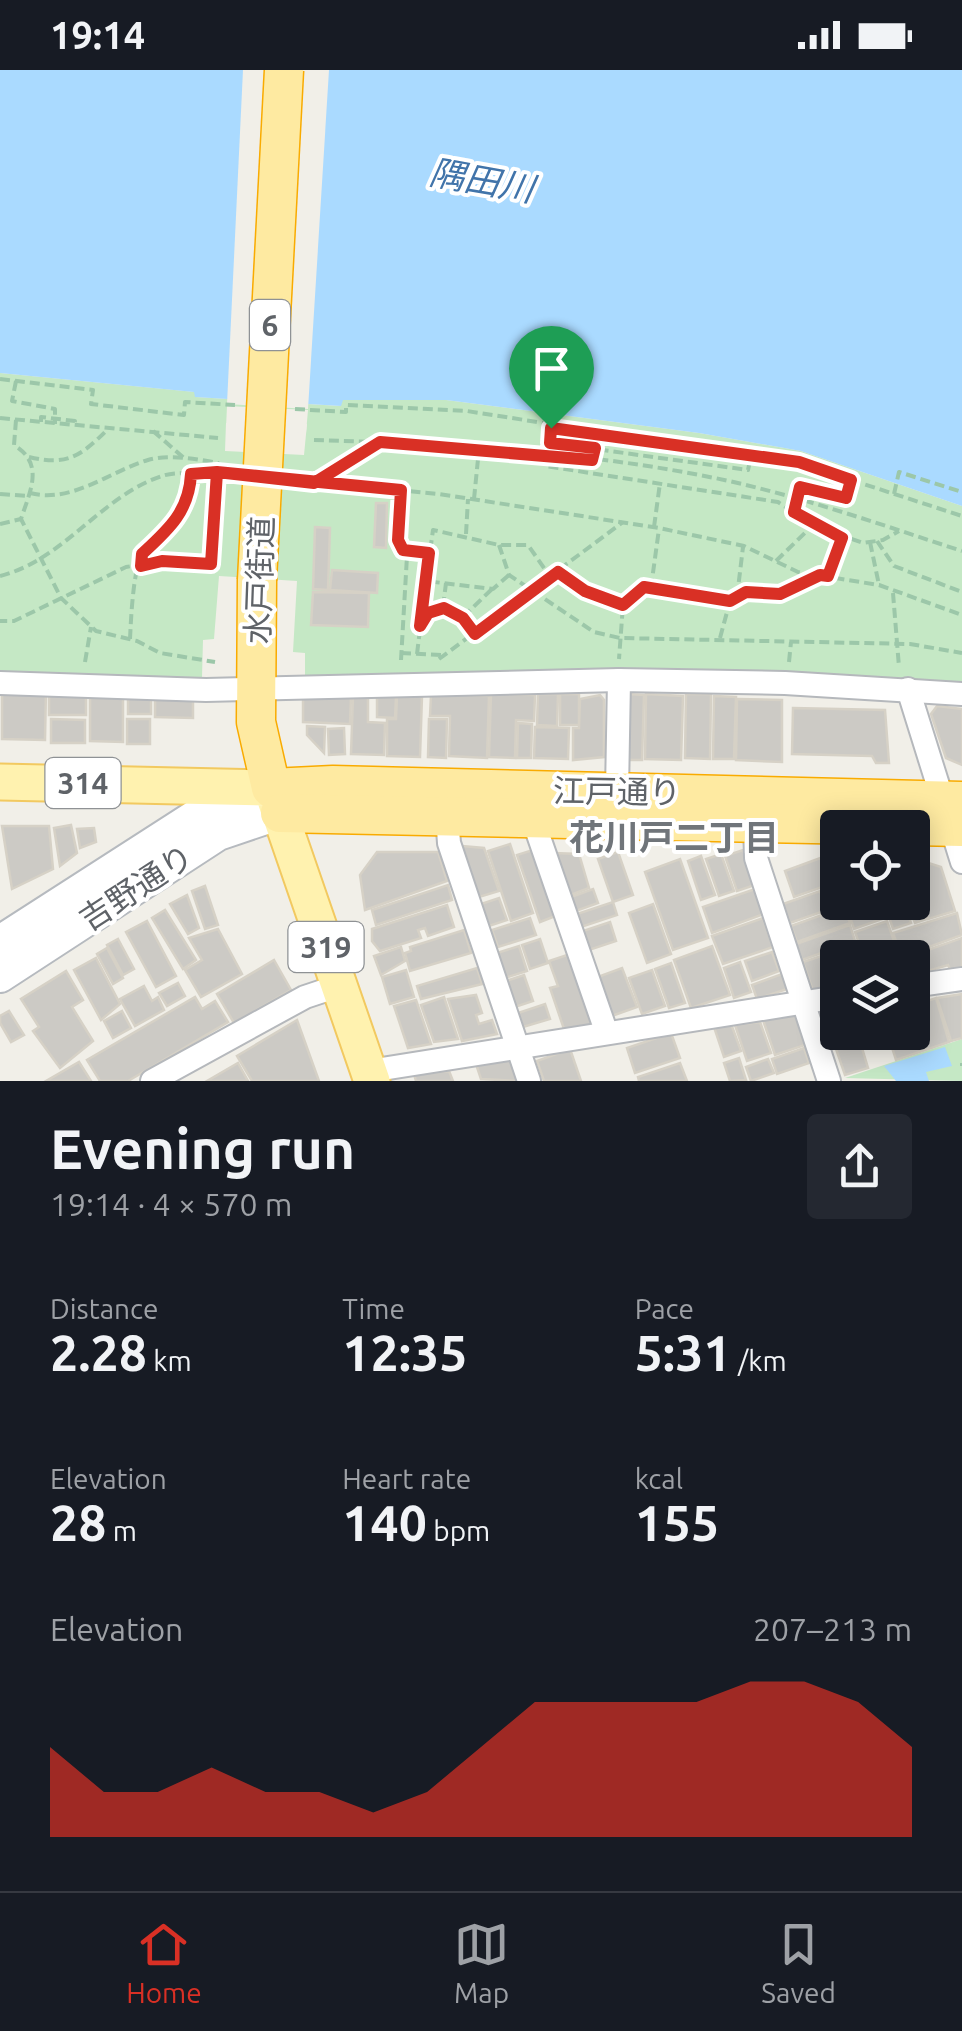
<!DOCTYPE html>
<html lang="en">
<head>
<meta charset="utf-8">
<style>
  :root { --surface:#171b24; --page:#242831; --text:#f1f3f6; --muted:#9ea1a6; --line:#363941; --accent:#d93025 }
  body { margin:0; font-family:Ubuntu,"Noto Sans JP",sans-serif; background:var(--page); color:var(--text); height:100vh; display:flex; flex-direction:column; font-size:38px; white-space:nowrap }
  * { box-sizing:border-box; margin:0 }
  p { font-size:32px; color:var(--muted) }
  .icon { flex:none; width:55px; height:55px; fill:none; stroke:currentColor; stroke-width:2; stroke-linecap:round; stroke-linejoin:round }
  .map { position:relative; height:1011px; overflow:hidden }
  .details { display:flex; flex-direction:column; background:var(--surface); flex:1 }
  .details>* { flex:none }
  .controls { position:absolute; left:820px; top:740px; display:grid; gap:20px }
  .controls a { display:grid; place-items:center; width:110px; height:110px; border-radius:10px; background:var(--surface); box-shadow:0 5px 25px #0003; font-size:50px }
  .pin { position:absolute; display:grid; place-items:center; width:85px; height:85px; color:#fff; margin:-102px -42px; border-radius:50% 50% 50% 0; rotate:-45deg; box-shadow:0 0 10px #0007 }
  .pin .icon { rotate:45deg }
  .round { display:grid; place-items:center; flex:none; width:105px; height:105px; border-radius:10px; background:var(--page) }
  .summary { display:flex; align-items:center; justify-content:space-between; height:170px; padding:0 50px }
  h1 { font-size:55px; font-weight:600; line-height:75px }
  .figures { display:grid; grid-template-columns:repeat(3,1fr); gap:15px; height:170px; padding:10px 50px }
  .figures div { display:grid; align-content:center }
  .figures b { font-size:50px; font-weight:600 }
  .figures small { font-size:28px; font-weight:400 }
  .figures p { font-size:28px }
  .chart { height:280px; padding:20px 50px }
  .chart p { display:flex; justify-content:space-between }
  .chart svg { width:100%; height:180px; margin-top:10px; fill:var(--accent); opacity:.7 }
  .status { display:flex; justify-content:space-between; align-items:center; height:70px; padding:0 50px; background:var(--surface); direction:ltr }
  .status svg { height:28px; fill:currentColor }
  .menu { display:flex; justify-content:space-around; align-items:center; height:140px; border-top:2px solid var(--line); background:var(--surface); font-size:28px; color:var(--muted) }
  .menu a { display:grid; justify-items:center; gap:5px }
  .menu .on { color:var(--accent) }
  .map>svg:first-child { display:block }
  .green { fill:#c5e8c5; fill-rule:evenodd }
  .water { fill:#aadaff }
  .pier { fill:#f1efe8 }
  .building { fill:#cccac5; stroke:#d6d1c6; stroke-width:2.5 }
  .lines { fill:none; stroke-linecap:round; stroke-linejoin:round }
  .minor-casing { stroke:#b5b8bc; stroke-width:26 }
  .secondary-casing { stroke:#b6babf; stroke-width:36 }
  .primary-casing { stroke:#f2c960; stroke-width:39 }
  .trunk-casing { stroke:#f9ab00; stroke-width:41 }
  .path { stroke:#9cc7a9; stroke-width:4; stroke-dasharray:10 5; stroke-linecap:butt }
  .minor { stroke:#fff; stroke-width:22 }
  .secondary { stroke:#fff; stroke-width:32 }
  .primary { stroke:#fff2af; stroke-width:35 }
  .trunk { stroke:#feeaa1; stroke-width:38 }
  .trunk-bridge-casing { stroke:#f9ab00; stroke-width:41; stroke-linecap:butt }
  .trunk-bridge { stroke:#feeaa1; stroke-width:38 }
  .route-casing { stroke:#fff; stroke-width:20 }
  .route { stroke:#d93025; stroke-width:12 }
  .labels { text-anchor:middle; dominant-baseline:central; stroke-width:8; stroke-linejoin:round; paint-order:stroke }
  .shield { fill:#fff; stroke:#8f9295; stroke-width:2.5 }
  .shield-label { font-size:30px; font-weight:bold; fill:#5f6368 }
  .street-label { font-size:32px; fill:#5f6368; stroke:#fff }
  .water-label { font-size:35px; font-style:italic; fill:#4174aa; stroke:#fff }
  .neighbourhood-label { font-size:35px; font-weight:bold; fill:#70757a; stroke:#fff }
</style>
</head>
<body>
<div class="status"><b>19:14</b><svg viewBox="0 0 49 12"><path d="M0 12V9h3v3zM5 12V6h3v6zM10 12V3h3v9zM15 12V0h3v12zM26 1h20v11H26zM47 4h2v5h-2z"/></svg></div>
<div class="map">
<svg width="962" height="1011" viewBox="0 0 962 1011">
  <rect width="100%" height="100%" fill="#f1efe8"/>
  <g class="green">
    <path d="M0,303L195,322L196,327L340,336L342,330H446L699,363L801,381L962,436V616L305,605V583L293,582L297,511L219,506L214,569L203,570L202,607L0,606ZM226,353L307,354L304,385L225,381Z"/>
    <path d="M962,969V1011L845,1008Z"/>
  </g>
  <g class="water">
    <path d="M0,0H962V436L801,381L699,363L446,330H343L341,336L195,327L194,322L0,303Z"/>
    <path d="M945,977L952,996L926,1002L929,1011H896L884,996Z"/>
  </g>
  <g class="pier">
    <path d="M243,0H329L308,339L227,334Z"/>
    <path d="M227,336L308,340L306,363L226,358Z"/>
  </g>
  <g class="building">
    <path d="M376,433H387L386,478L374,477Z"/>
    <path d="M315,457L330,458L328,520L313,519Z"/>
    <path d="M332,500L378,503L377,523L330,520Z"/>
    <path d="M313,522L369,523L368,557L311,555Z"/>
    <path d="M2,618L46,619L45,670L2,669Z"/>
    <path d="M49,619L86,620V645H49Z"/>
    <path d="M90,620L123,621V672L90,671Z"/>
    <rect x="128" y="622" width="23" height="22"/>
    <path d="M155,622H193V648L155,647Z"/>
    <path d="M491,624L535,625L534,651L516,650L515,688L489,687Z"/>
    <path d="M538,624H558L557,656L537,655Z"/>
    <rect x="560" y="624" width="19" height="31"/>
    <path d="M628,624L644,625L642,690H626Z"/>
    <path d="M646,624L683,626L681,690L645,689Z"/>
    <path d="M686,624H711L710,689L685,688Z"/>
    <path d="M303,625L351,626L350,654L303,652Z"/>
    <path d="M397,625L422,626L420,687L387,686V649H396Z"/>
    <path d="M431,625L489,626L487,688L449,686L450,646H430Z"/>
    <path d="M600,625L604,630V687L573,690V658H579L580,629Z"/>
    <path d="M353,626L368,627V652L385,653L384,685L351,684Z"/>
    <path d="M377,626L396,627L395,648L377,647Z"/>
    <path d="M714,626L736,627L734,689H713Z"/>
    <path d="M737,629L782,630V692L736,690Z"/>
    <path d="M937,636L962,639V695L946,688L931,644Z"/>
    <path d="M793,638L885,640L889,693H876L872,686L792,684Z"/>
    <path d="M51,649L85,650V673H51Z"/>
    <rect x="127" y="649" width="23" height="25"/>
    <path d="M429,649H447L446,688L428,687Z"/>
    <path d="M518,653L532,654L531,688H517Z"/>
    <path d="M307,656L325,657L324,683L307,665Z"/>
    <path d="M535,657L569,658L568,689L534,688Z"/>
    <path d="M344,658L345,684L329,685L328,659Z"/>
    <path d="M71,755L77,783L60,796L54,758Z"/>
    <path d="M2,756H49L53,799L12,819Z"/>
    <path d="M94,758L96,772L80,778L77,759Z"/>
    <path d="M510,774L533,843L511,851L488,781Z"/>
    <path d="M462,776L484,778L499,821L479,827Z"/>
    <path d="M536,779L558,845L540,852L517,785Z"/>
    <path d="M743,780L755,815L737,821L725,786Z"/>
    <path d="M377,782H438L447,811L365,840L360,805Z"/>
    <path d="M618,782L633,825L613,832L598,789Z"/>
    <path d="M554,783L579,784L589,818L568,826Z"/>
    <path d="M721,784L734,821L719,826L706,789Z"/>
    <path d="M701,786L715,825L701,830L688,791Z"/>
    <path d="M826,786L838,832L843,834L830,839L822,817L794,827L785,801Z"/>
    <path d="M680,789L708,868L673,880L645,802Z"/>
    <path d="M919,790L941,797L955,841L928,849L912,802L913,791Z"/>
    <path d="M912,807L927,849L915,853L907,832H912Z"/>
    <path d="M448,815L452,830L376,855L372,840Z"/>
    <path d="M205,816L218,855L205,859L192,821Z"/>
    <path d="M593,819L598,833L576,841L571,827Z"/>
    <path d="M755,819L764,844L712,863L703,837Z"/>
    <path d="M820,821L827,840L790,853L783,834Z"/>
    <path d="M187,825L199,858L188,864L170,834Z"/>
    <path d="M499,828L507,850L489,856L481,834Z"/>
    <path d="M613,832L617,845L581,857L577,844Z"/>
    <path d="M845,832H880L885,848L854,859Z"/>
    <path d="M884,832H904L911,853L893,859Z"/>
    <path d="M653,834L671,884L647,893L629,843Z"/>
    <path d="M447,835L454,857L428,866L425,858L418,860L421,868L380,881L372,871V859Z"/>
    <path d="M844,837L850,853L797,872L791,856Z"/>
    <path d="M165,840L196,890L183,899L152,848Z"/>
    <path d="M957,843L962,865L918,881L926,902L912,904V888H902L893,863Z"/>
    <path d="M530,848L536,865L498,877L492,860Z"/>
    <path d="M763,848L773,877L723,894L712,866Z"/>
    <path d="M147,851L176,906L156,917L126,862Z"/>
    <path d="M887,851L894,871L862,882L855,862Z"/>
    <path d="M610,852L616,871L589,880L583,861Z"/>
    <path d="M850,855L855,871L802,890L796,874Z"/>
    <path d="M218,859L242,904L201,927L185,900L202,890L189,868Z"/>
    <path d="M464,860L471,883L410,901L405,883L411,881L410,877Z"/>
    <path d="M962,868V899L951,901L948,895L928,901L922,882Z"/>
    <path d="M118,869L134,899L123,905L107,875Z"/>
    <path d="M540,869L548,893L530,899L522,875Z"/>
    <path d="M857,874L862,888H838V917L813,921L803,892Z"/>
    <path d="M519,876L527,901L505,908L497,883Z"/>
    <path d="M712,876L730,925L691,938L674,890Z"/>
    <path d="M401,877L405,891L381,905L374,886Z"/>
    <path d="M107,878L123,908L113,914L97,884Z"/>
    <path d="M772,882L779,901L752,911L745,891Z"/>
    <path d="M573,883L597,954L564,959L550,918L558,916L549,891Z"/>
    <path d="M96,888L120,934L101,950L74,900Z"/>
    <path d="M274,890L291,920L234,953L217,924Z"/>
    <path d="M740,892L751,922L734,928L724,898Z"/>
    <path d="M671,893L685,933L669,938L655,899Z"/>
    <path d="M477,898L482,914L421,929L417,916Z"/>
    <path d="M622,898L637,937L609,947L595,908Z"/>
    <path d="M406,900L414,927L390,934L382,907Z"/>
    <path d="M652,900L665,936L642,944L629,908Z"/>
    <path d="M66,901L83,930L72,937L93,971L60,998L33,961L39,957L21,929Z"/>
    <path d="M782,904L787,919L757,929L752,915Z"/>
    <path d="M524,905L533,931L515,937L506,911Z"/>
    <path d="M178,913L185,926L167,936L159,923Z"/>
    <path d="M144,916L152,931L158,927L164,940L135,956L120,929Z"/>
    <path d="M962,924V968L951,971L937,928Z"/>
    <path d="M476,925L482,943L476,945L479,954L492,950L497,964L462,971L448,929Z"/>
    <path d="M195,927L202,939L215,931L228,952L128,1011H100L87,990Z"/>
    <path d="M444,927L458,969L434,972L421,935Z"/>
    <path d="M936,928L949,972L896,990L887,962H912V936Z"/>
    <path d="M416,930L431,974L408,978L394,936Z"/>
    <path d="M545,934L550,949L523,957L518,943Z"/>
    <path d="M9,941L24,965L11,972L0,953V946Z"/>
    <path d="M122,941L131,958L113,968L104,951Z"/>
    <path d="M838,941V962L857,966L831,974L820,943Z"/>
    <path d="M796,944L805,975L775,985L763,950Z"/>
    <path d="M297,950L319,1011H252L237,986Z"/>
    <path d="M730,951L741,981L724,987L714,957Z"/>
    <path d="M760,952L771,983L747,991L735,955Z"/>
    <path d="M858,962H884L886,970L862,977Z"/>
    <path d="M671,963L680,988L635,1003L627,978Z"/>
    <path d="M859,968L868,998L845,1005L835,976Z"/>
    <path d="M804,978L809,993L777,1004L772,989Z"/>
    <path d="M570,979L581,1011H544L537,991Z"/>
    <path d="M510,988L518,1011L481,1009L475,991Z"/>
    <path d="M739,988L746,1010L730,1011L724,993Z"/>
    <path d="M768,989L774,1003L751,1011L746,997Z"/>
    <path d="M79,992L91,1011H46Z"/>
    <path d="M238,993L248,1011H207Z"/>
    <path d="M680,993L687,1011H639L638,1007Z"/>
    <path d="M449,1001L453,1011H416L414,1004Z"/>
  </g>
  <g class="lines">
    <g class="minor-casing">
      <g id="minor">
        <path d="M0,613L206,620L619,610L785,613L962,624"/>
        <path d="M908,619L962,792"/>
        <path d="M617,721L619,610"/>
        <path d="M447,745L449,773L529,1011"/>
        <path d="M532,747L606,961"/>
        <path d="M755,752L756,788L829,1011"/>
        <path d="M912,916L962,909"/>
        <path d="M369,1001L838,927"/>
        <path d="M152,1011L305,927L338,916"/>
      </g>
    </g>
    <g class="secondary-casing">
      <g id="secondary">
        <path d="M0,872L196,746L263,720"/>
        <path d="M0,906L218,764L280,743"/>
      </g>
    </g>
    <g class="primary-casing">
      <path id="primary" d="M0,712L271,718L372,1011"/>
    </g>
    <g class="trunk-casing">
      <g id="trunk">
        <path d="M257,510L256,652L271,718L333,715L962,731"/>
        <path d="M280,743L962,757"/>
      </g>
    </g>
    <g class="path">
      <path d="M0,309L93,320L91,334L184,345L185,332L235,335"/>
      <path d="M16,311L12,331L55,339V354"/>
      <path d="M295,339L346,342V335L467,341L799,393L962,446"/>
      <path d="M0,348L218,368"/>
      <path d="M16,350L14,375C45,394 30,421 21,449L61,528L96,561L137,571L160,583L215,592"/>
      <path d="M41,352V347L75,351L73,356"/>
      <path d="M551,357L550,373L594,378"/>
      <path d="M153,361L184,388"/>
      <path d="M314,370C452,374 594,382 729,411C809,429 885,456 962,481"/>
      <path d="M542,385L545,396L778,432L812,455L863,473L883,470L899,461"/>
      <path d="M29,387C66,396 80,387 107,360"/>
      <path d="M592,390L595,379L748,400L751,386"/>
      <path d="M291,410L439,424L659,458L744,476L798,502L879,515L962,545"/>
      <path d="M314,413L378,374"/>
      <path d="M30,423C72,434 110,401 148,390C170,384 196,389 218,393L217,403L232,404"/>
      <path d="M0,424L29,426"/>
      <path d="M894,424L899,402L962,422"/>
      <path d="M474,429L479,379"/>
      <path d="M793,442L801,417L847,429L851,410"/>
      <path d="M0,454L21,449"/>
      <path d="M654,457L660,413"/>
      <path d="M466,464L468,429"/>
      <path d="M877,471L894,496L962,522"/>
      <path d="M870,472L879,515"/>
      <path d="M499,475L509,505L594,562L620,568L910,574L962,583"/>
      <path d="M403,479L428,483"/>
      <path d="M776,491L812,456"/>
      <path d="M560,503L585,521L623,535L619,589"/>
      <path d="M509,505L493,519L426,511L433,460L499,475H528L551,508"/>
      <path d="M0,506C64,490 101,426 162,406C177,401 200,404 217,403L211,494L162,491L126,497L14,551H0"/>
      <path d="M828,507L842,469"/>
      <path d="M644,517L730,531L746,522L780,524L819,505"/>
      <path d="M893,523L899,597"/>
      <path d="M737,527L743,477"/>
      <path d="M623,535L652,510L659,459"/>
      <path d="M443,537L446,513"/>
      <path d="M463,547L492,519"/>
      <path d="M420,556L428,543L443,537L463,547L475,564"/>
      <path d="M720,568L730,531"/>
      <path d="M130,569C131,549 133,498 143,482C163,448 189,457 191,405"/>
      <path d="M401,583L441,585"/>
      <path d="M417,584L426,511"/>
      <path d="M439,589L623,452"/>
      <path d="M401,590L407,486L398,470L401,422"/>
      <path d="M85,592L91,557"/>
      <path d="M789,592L791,572"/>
      <path d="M962,993V996"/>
    </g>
    <use href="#minor" class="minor"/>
    <use href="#secondary" class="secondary"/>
    <use href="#primary" class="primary"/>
    <use href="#trunk" class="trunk"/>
    <g class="trunk-bridge-casing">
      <path id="trunk-bridge" d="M257,510L284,0"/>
    </g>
    <use href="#trunk-bridge" class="trunk-bridge"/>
  </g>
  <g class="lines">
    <g class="route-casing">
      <path id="route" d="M551,358L550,373L595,378L592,390L380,372L314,413L217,402L191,404C189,442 168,460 142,484L141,496L162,491L211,494L217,402L401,420L398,470L403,480L429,483L420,556L428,543L444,538L463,548L475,564L558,502L585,521L623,535L644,517L730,531L746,522L780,524L820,505L828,506L842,468L794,442L800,417L846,428L851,410L799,392L551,358"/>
    </g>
    <use href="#route" class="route"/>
  </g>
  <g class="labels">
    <g class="shield">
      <rect x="250" y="230" width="40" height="50" rx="8"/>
      <rect x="45.5" y="688" width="75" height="50" rx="8"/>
      <rect x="288.5" y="852" width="75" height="50" rx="8"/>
    </g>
    <g class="shield-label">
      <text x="270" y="255">6</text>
      <text x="83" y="713">314</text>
      <text x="326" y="877">319</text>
    </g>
    <g class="street-label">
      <text transform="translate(259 510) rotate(-88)">水戸街道</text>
      <text transform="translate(617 721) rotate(1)">江戸通り</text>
      <text transform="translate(136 817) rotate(-33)">吉野通り</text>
    </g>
    <g class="water-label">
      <text transform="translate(482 110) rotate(10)">隅田川</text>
    </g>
    <g class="neighbourhood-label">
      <text x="674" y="767">花川戸二丁目</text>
    </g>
  </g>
</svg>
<div class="controls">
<a><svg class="icon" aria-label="locate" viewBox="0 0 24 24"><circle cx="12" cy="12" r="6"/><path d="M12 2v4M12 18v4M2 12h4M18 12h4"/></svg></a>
<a><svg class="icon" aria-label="layers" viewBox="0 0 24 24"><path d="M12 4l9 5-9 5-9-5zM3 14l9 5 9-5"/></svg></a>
</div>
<div class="pin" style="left:551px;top:358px;background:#1e9e55"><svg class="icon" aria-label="arrive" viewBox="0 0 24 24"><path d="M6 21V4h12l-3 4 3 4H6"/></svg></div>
</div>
<section class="details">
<div class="summary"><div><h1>Evening run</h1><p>19:14 · 4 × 570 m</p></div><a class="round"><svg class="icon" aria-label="share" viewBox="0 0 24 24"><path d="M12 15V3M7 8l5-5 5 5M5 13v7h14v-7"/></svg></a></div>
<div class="figures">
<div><p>Distance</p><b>2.28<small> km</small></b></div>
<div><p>Time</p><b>12:35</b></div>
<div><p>Pace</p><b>5:31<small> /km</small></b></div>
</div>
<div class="figures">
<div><p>Elevation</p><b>28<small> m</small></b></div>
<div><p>Heart rate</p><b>140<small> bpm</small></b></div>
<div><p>kcal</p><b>155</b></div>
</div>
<div class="chart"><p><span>Elevation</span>207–213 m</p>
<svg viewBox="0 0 160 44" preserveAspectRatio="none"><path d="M0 44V22L10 33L20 33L30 27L40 33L50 33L60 38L70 33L80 22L90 11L100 11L110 11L120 11L130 6L140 6L150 11L160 22V44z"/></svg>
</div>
</section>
<nav class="menu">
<a class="on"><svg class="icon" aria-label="home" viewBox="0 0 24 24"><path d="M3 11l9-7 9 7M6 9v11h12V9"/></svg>Home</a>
<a><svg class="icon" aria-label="map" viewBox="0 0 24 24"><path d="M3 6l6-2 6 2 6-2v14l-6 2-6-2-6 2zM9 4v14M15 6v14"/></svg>Map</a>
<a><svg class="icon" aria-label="saved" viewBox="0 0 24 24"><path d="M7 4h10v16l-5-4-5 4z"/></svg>Saved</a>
</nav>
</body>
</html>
